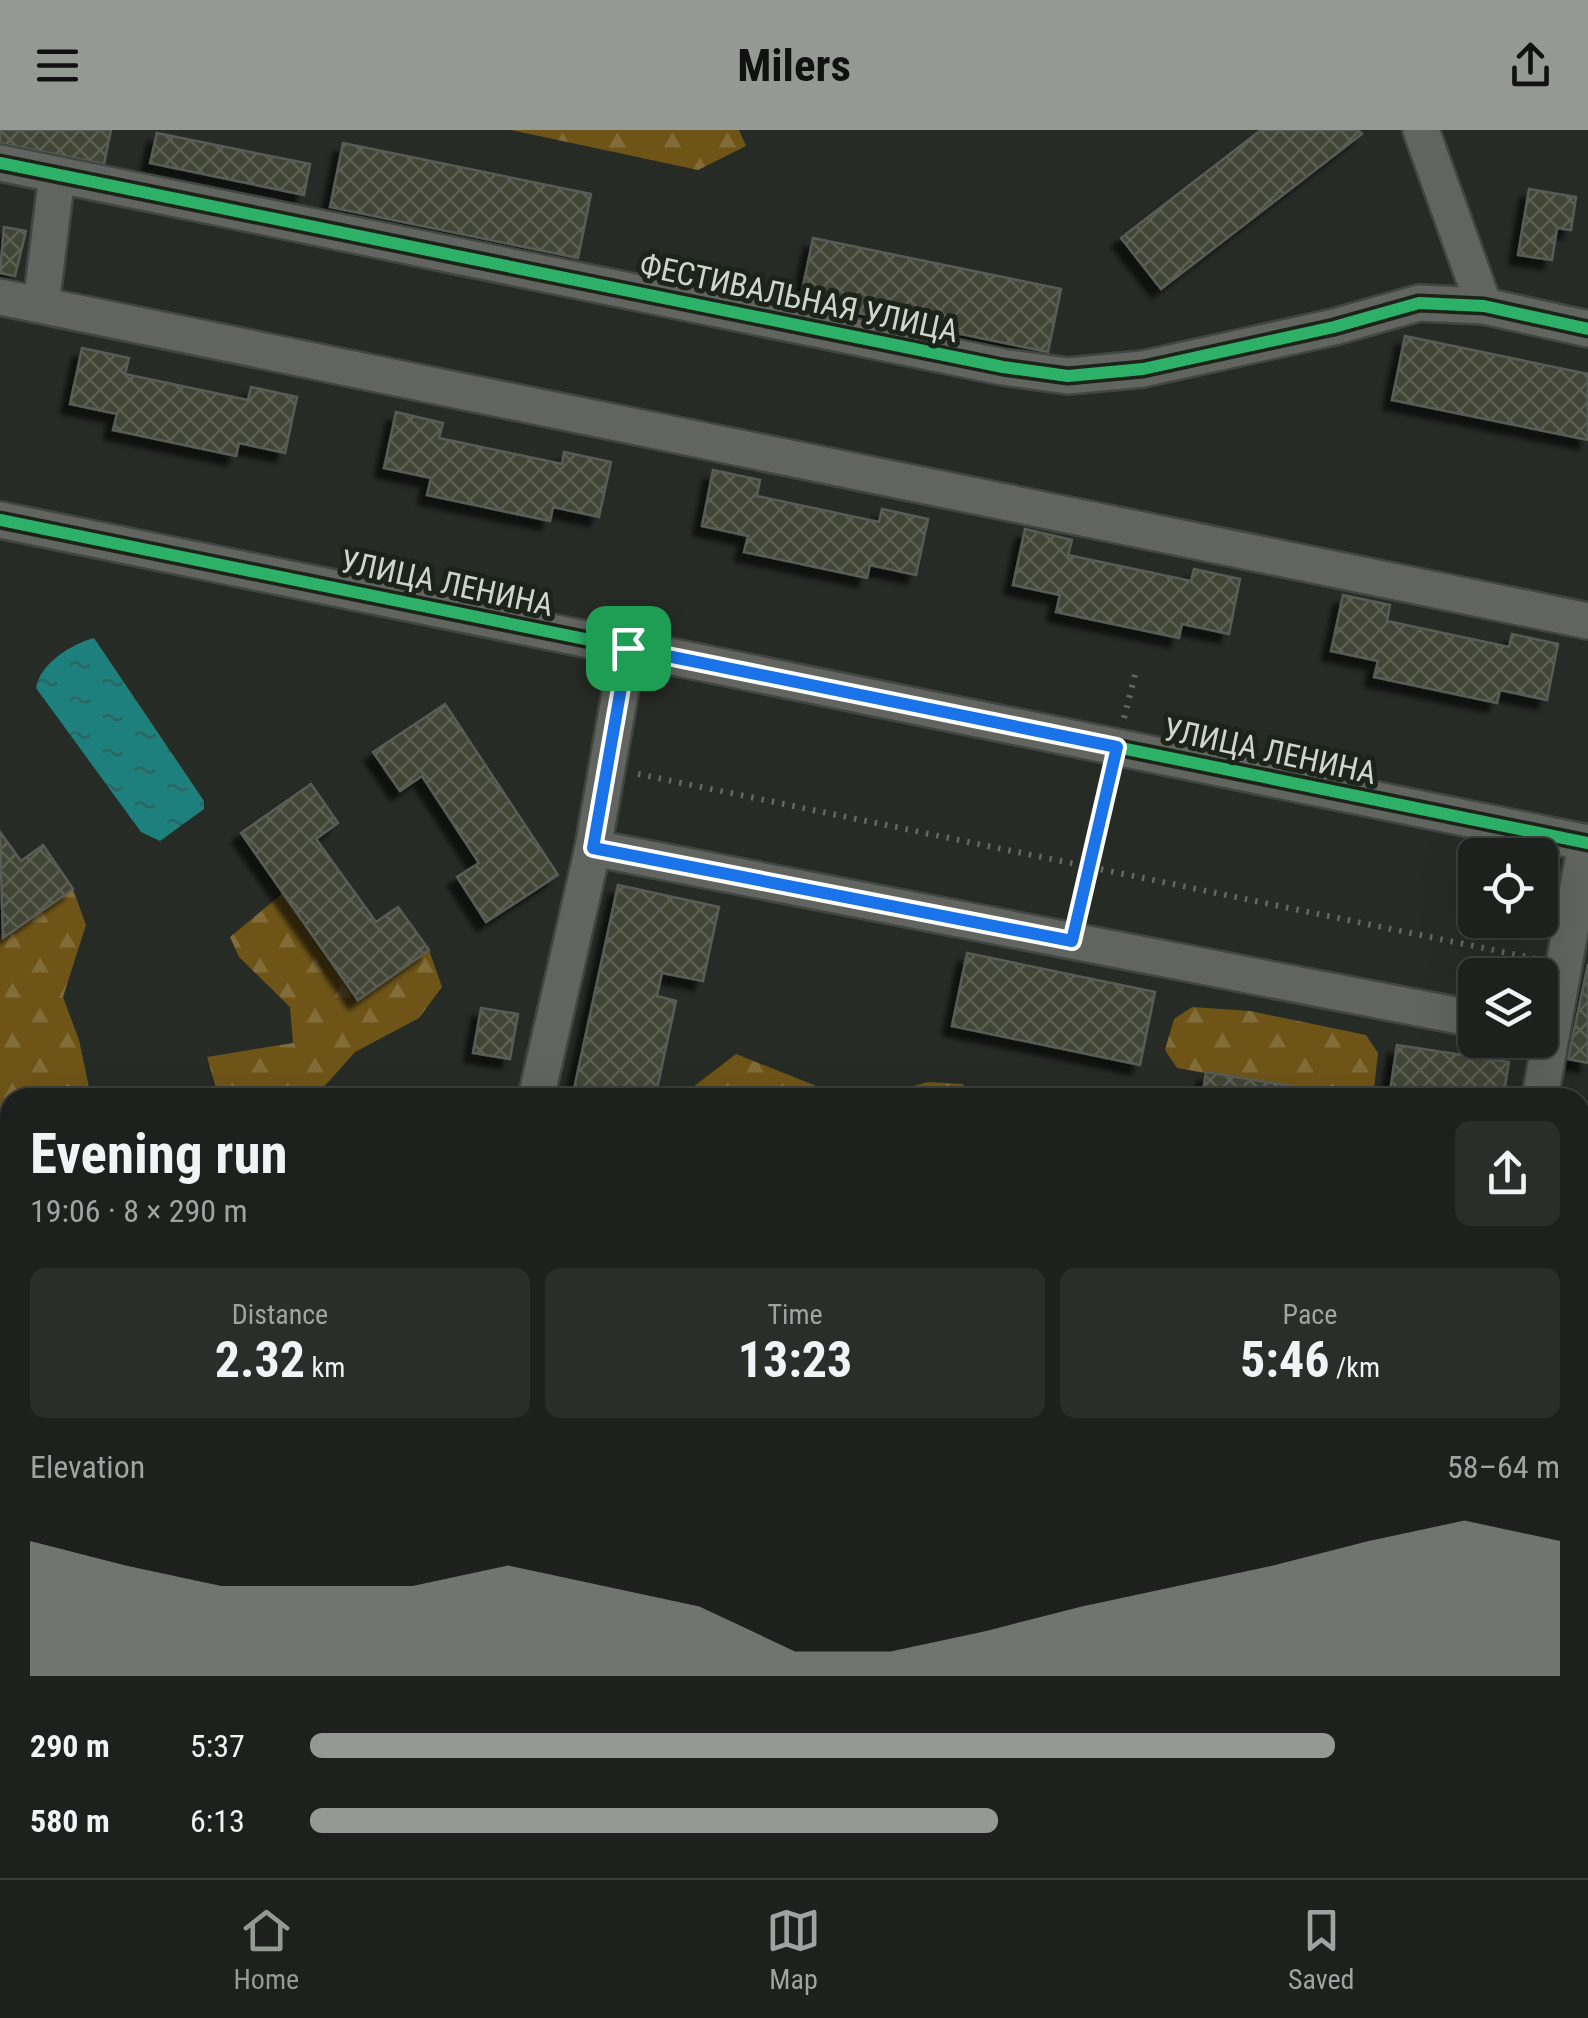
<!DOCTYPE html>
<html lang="en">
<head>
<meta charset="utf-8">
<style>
  :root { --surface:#1d201c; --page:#2a2d29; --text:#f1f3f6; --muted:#a0a3a3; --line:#3b3e3b; --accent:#949993 }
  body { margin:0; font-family:"Roboto Condensed",sans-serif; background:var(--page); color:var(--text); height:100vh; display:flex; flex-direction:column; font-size:38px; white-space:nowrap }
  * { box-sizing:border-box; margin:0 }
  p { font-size:32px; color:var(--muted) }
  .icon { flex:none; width:55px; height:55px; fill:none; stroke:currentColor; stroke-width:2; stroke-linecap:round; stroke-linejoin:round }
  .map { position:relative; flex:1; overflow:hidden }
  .details { position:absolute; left:0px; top:958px; width:1590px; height:792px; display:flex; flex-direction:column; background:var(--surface); border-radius:30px 30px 0 0; box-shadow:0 10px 40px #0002,0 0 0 2px var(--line) }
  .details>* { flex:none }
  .tools { position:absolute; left:1458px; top:708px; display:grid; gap:20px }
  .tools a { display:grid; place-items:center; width:100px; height:100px; border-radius:15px; background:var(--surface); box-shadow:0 10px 40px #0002,0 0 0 2px var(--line); font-size:50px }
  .pin { position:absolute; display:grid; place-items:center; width:85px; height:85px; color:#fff; margin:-42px; border-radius:20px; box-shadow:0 5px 15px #0006 }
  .round { display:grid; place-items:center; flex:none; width:105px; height:105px; border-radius:15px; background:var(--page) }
  .overview { display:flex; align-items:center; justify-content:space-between; height:170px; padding:0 30px }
  h1 { font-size:55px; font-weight:700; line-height:75px }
  .figures { display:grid; grid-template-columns:repeat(3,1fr); gap:15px; height:170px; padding:10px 30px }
  .figures div { display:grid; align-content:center; border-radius:15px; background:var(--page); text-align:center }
  .figures b { font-size:50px; font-weight:700 }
  .figures small { font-size:28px; font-weight:400 }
  .figures p { font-size:28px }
  .chart { height:280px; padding:20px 30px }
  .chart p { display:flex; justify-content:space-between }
  .chart svg { width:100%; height:180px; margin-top:10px; fill:var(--accent); opacity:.7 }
  ul { padding:0 30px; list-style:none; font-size:32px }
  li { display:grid; grid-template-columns:160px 120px 1fr; align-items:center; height:75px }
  li i { height:25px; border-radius:12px; background:var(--accent) }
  header { display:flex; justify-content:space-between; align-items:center; height:130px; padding:0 30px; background:var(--accent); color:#111; font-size:45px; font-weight:700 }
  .tabs { display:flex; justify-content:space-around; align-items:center; height:140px; border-top:2px solid var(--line); background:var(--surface); font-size:28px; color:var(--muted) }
  .tabs a { display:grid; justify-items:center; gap:5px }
  .tabs .active { color:var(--accent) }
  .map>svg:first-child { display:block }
  .industrial { fill:url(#industrial-grid) }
  .grass { fill:url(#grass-tufts) }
  .forest { fill:url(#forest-firs) }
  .water { fill:url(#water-ripples) }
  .building { fill:url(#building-cross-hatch); stroke:#595b56; stroke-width:2.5; filter:url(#shadow) }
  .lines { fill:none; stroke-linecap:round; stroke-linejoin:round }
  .minor-casing { stroke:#424641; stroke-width:40 }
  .path { stroke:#656764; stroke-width:6; stroke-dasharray:2.5 8; stroke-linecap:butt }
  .minor { stroke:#61645f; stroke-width:35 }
  .cycleway-casing { stroke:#1c2419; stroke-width:19 }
  .cycleway { stroke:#2db169; stroke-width:12 }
  .route-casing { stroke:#fff; stroke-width:20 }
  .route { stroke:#1a73e8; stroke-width:12 }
  .labels { text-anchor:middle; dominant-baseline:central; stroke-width:10; stroke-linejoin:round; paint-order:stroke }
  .street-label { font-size:32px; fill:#cfd4cd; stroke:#1c2419 }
</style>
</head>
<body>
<header><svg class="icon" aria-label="menu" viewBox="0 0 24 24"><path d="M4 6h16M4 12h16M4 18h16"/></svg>Milers<svg class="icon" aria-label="share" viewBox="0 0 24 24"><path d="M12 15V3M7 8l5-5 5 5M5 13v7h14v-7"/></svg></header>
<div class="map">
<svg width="1588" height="1748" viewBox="0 0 1588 1748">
  <defs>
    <pattern id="industrial-grid" width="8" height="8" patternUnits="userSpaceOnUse" patternTransform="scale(2.5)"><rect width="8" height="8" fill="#2a3425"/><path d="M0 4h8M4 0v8" fill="none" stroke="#485043"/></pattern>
    <pattern id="grass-tufts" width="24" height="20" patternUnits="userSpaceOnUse" patternTransform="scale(2.5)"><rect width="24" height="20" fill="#614913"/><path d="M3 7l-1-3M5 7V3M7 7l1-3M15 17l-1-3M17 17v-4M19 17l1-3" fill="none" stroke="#776234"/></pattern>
    <pattern id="forest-firs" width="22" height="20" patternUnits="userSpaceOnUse" patternTransform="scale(2.5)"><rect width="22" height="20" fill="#6e5417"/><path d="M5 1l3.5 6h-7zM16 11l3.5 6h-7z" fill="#826c38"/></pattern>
    <pattern id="water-ripples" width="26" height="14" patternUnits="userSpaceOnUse" patternTransform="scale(2.5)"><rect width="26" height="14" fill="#1e807c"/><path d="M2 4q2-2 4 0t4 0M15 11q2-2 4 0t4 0" fill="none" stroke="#2b6663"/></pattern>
    <pattern id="building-cross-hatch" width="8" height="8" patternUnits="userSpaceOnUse" patternTransform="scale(2.5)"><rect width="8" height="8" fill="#424535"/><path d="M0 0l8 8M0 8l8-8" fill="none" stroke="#5c5f51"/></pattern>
    <filter id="shadow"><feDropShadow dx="-9" dy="9" stdDeviation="2.5" flood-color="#0009"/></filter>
  </defs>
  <rect width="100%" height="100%" fill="#272b26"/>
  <path class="industrial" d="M0,1396L10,1398V1740H1549L1557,1748H0Z"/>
  <path class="grass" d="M1580,1680L1588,1681V1748H1557L1549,1740H1580Z"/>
  <g class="forest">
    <path d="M511,0H739L746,16L698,40Z"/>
    <path d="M73,759L86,795L63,867L79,910L91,967L10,968V1108L0,1092V803L4,808Z"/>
    <path d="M283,763L358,869L429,820L442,857L419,888L355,922L315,967H245L216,958L207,927L293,913L290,877L239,827L230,807Z"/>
    <path d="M1192,877L1250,881L1366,905L1378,923L1374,959L1347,968L1177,938L1165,920L1174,889Z"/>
    <path d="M736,924L844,967H697L693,957Z"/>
    <path d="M928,952L962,954L979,967H875Z"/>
    <path d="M10,1656V1740H85V1748H0V1660Z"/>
  </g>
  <path class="water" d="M94,508L204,671V679L160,711L141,702L36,558C40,533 72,514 94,508Z"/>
  <g class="building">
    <path d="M0,0H111L104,34L0,13Z"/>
    <path d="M1261,0H1358L1362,4L1161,159L1121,108Z"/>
    <path d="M157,3L310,34L304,65L150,33Z"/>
    <path d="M343,13L591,64L578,128L330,77Z"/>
    <path d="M1529,59L1576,67L1571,100L1557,98L1552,130L1518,125Z"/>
    <path d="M4,97L26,101L15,146L0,143Z"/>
    <path d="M813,108L1061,159L1048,222L800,171Z"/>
    <path d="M1405,206L1588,244V310L1392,270Z"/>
    <path d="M82,218L129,228L125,244L248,270L251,257L297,267L285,323L239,313L236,326L113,300L117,284L70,274Z"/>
    <path d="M396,282L443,293L439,308L562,334L564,322L611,332L599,387L553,377L550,391L427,365L431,348L384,338Z"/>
    <path d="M713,340L760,350L757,366L879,392L882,379L928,389L916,445L870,435L867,448L744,422L748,406L702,396Z"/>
    <path d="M1025,399L1072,410L1068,425L1191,451L1194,439L1240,449L1229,504L1182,494L1179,508L1056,482L1060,465L1013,455Z"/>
    <path d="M1343,465L1390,475L1387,491L1509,517L1512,504L1558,514L1547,570L1500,560L1497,573L1374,547L1378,531L1331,521Z"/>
    <path d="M445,574L558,745L486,792L457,747L479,733L422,646L400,661L373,622Z"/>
    <path d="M311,654L338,693L316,709L376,792L398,777L429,820L358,870L241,703Z"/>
    <path d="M0,702L21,731L43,715L73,759L3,808Z"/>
    <path d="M618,755L719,777L703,851L662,843L657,866L676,871L655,968H613L574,959Z"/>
    <path d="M967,823L1155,862L1140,935L952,896Z"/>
    <path d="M1588,834V933L1568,929Z"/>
    <path d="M481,878L518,884L510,929L473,923Z"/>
    <path d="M1397,915L1509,932L1503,968H1389Z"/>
    <path d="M1206,942L1315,960L1314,968H1202Z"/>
    <path d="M0,1190L10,1207V1301L0,1307Z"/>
    <path d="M0,1396L10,1398V1438L0,1436Z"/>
    <path d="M1580,1610L1588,1612V1637L1580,1636Z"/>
    <path d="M162,1740H258L293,1748H161Z"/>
    <path d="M522,1740H672L670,1748H520Z"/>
    <path d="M995,1740H1162L1181,1744V1748H1032Z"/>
    <path d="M1419,1740H1500L1499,1748H1418Z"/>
  </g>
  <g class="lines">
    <g class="minor-casing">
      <g id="minor">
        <path d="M1421,0L1484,176"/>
        <path d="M0,33L1003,237L1068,246L1143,239L1334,197L1419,173L1484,176L1588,199"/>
        <path d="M0,167L1588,491"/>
        <path d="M41,175L57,45"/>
        <path d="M0,390L1588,713"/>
        <path d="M593,718L1475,889"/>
        <path d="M536,968L593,718L628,518"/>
        <path d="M1540,968L1586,713"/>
        <path d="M0,1363L10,1365"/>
        <path d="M1580,1669L1588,1670"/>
        <path d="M1398,1748L1400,1740"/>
      </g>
    </g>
    <g class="path">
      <path d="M1124,588L1136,541"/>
      <path d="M638,644L1537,829"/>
      <path d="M1078,783L1109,649"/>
    </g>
    <use href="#minor" class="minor"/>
    <g class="cycleway-casing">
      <g id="cycleway">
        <path d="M0,33L1003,237L1068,246L1143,239L1334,197L1419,173L1484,176L1588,199"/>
        <path d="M0,390L1588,713"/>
      </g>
    </g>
    <use href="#cycleway" class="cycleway"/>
  </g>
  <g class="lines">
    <g class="route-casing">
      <path id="route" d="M628,518L1117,617L1072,811L593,718Z"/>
    </g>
    <use href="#route" class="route"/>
  </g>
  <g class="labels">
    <g class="street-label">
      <text transform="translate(799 168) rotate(12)">ФЕСТИВАЛЬНАЯ УЛИЦА</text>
      <text transform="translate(447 453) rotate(12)">УЛИЦА ЛЕНИНА</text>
      <text transform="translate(1270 621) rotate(12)">УЛИЦА ЛЕНИНА</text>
    </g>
  </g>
</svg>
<div class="tools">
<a><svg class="icon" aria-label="locate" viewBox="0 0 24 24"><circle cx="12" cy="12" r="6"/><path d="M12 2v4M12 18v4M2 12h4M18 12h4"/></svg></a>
<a><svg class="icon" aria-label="layers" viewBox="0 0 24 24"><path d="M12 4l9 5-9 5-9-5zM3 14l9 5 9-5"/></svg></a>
</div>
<div class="pin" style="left:628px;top:518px;background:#1e9e55"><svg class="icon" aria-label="arrive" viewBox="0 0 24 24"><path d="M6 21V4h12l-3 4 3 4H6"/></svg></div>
<section class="details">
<div class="overview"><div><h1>Evening run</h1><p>19:06 · 8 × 290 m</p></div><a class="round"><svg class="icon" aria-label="share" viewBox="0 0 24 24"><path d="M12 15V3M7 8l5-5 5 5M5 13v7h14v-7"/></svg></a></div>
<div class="figures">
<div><p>Distance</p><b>2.32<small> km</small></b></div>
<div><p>Time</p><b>13:23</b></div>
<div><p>Pace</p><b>5:46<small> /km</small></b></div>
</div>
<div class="chart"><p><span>Elevation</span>58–64 m</p>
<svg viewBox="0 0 160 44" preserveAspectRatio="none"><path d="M0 44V11L10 17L20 22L30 22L40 22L50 17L60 22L70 27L80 38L90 38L100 33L110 27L120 22L130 17L140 11L150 6L160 11V44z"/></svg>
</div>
<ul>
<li><b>290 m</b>5:37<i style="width:82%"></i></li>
<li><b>580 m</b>6:13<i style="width:55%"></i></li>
</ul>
</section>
</div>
<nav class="tabs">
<a class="active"><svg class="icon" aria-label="home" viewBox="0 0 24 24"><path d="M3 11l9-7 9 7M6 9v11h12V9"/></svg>Home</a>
<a><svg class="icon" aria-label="map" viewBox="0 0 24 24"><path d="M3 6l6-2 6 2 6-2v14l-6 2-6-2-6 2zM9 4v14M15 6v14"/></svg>Map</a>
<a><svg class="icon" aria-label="saved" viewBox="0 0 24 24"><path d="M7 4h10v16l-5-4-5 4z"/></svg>Saved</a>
</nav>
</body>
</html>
